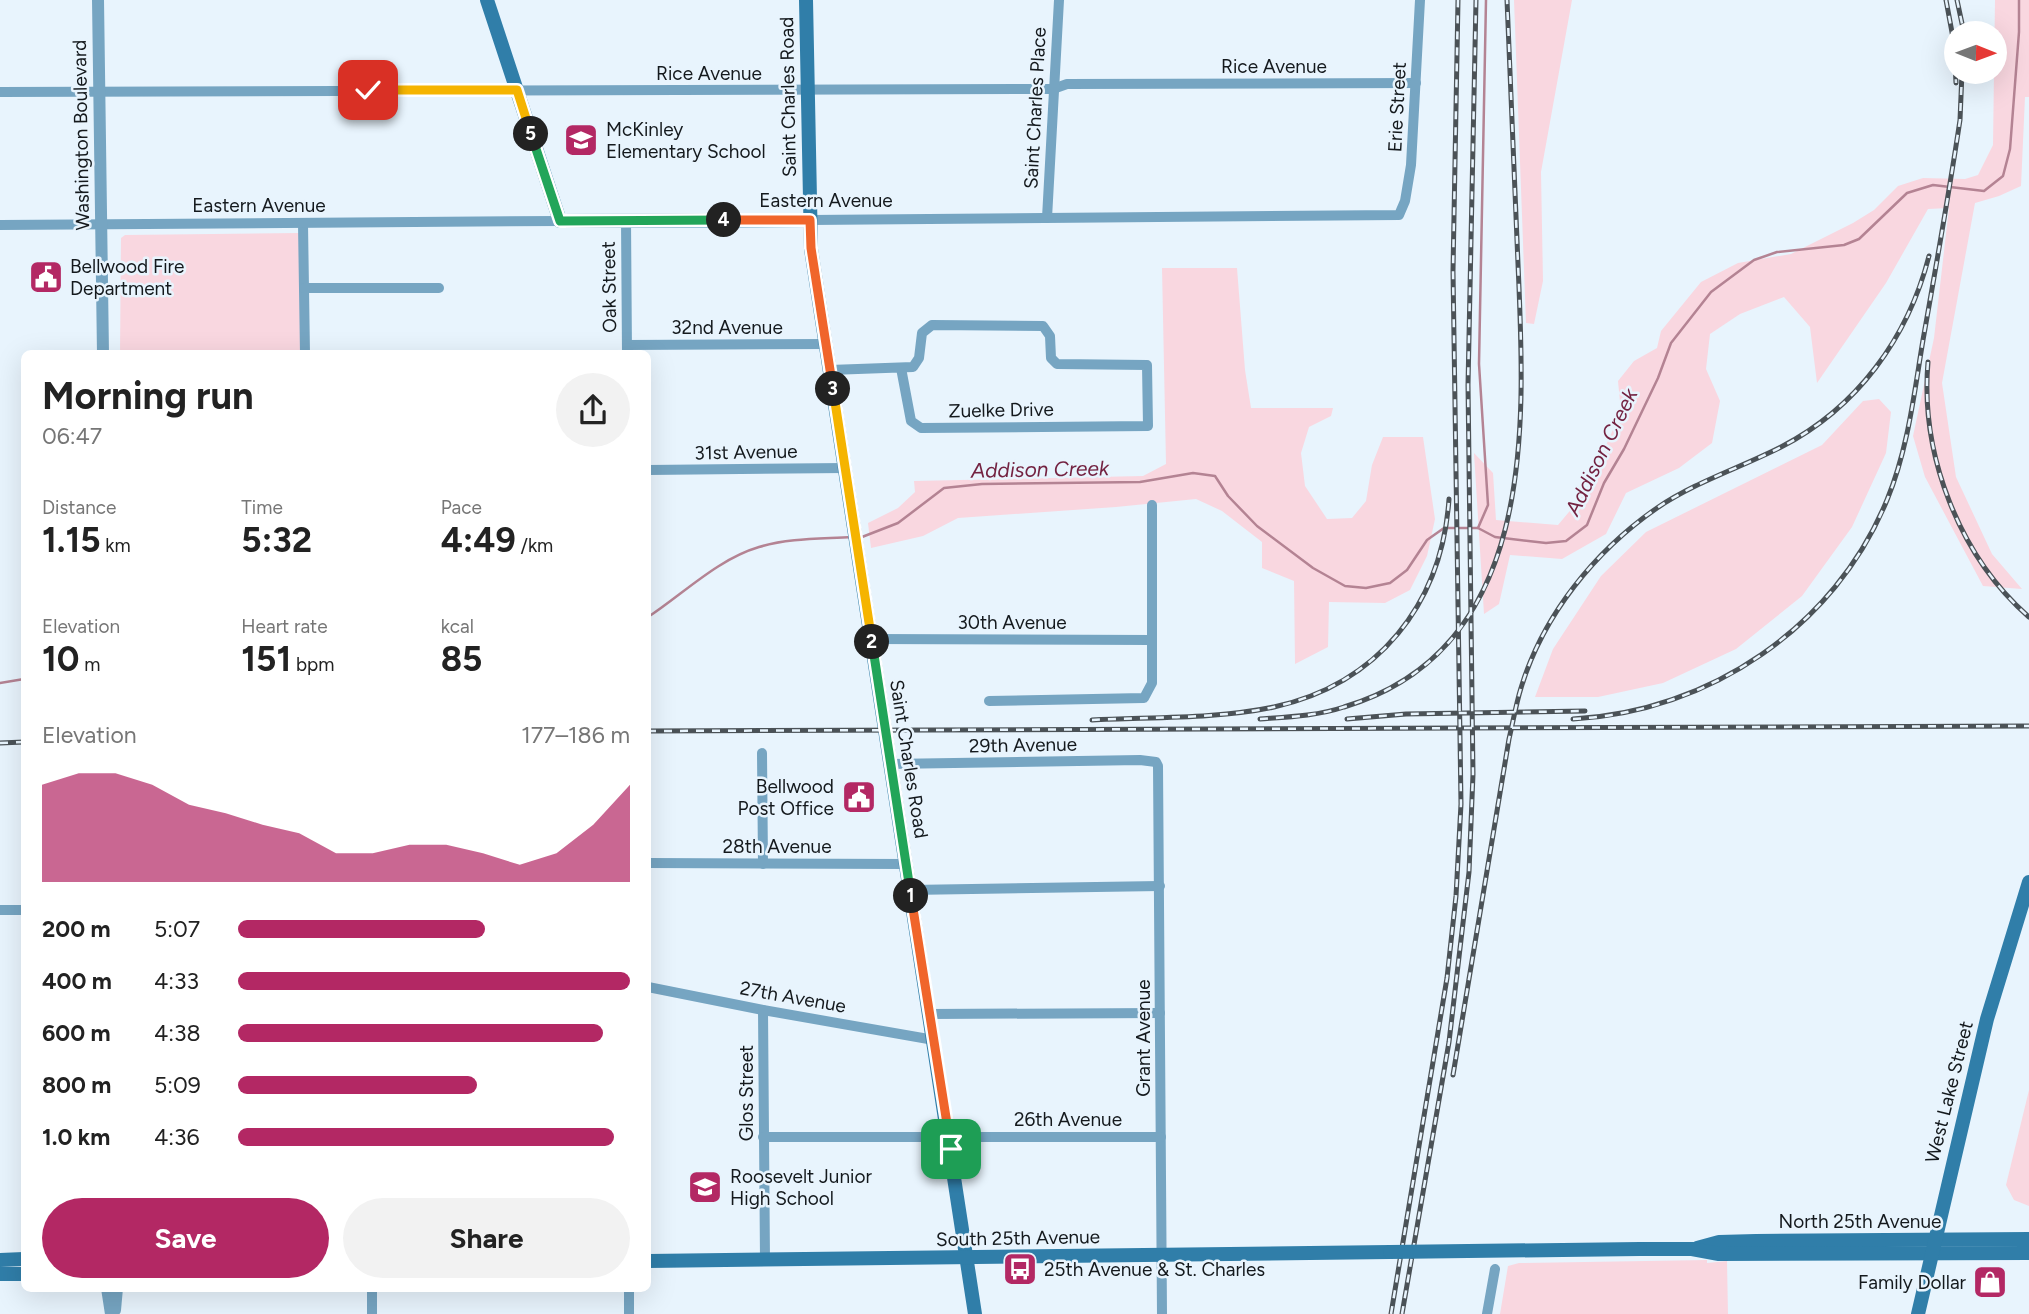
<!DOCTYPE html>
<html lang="en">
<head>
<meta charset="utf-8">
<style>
  :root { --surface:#fff; --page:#f2f2f2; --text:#222; --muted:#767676; --accent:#b32864 }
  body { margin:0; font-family:Figtree,sans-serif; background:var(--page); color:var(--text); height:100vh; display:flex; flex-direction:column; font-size:26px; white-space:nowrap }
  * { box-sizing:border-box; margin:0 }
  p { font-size:23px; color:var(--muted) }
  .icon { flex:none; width:38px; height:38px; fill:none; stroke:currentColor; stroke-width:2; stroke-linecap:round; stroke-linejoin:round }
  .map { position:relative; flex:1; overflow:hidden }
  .details { position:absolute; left:21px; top:350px; width:630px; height:942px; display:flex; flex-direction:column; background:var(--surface); border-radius:10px; box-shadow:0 7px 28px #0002 }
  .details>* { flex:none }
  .needle { width:46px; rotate:91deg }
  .fabs { position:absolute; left:1944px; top:21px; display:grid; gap:14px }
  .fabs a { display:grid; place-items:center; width:63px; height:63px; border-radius:50%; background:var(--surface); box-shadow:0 7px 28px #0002; font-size:35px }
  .pin { position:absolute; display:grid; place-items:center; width:60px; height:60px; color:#fff; margin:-30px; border-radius:14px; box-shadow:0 4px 10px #0006 }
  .km { position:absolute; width:35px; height:35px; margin:-18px; border-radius:50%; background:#222; color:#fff; font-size:19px; line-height:35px; text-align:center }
  .round { display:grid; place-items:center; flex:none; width:74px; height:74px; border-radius:37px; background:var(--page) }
  .overview { display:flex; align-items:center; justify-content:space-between; height:119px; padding:0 21px }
  h1 { font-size:38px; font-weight:700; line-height:52px }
  .stats { display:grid; grid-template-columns:repeat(3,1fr); gap:10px; height:119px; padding:7px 21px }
  .stats div { display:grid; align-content:center }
  .stats b { font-size:35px; font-weight:700 }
  .stats small { font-size:19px; font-weight:400 }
  .stats p { font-size:19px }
  .chart { height:196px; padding:14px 21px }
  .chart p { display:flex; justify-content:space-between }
  .chart svg { width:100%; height:126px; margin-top:7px; fill:var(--accent); opacity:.7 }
  .cta { display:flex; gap:14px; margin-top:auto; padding:14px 21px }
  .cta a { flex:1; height:80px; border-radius:42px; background:var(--accent); color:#fff; font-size:28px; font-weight:700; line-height:80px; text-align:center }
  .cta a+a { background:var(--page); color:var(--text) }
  ul { padding:0 21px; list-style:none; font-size:23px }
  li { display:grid; grid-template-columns:112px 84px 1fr; align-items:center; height:52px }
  li i { height:18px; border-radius:9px; background:var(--accent) }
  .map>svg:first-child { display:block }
  .green { fill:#f9d7e0 }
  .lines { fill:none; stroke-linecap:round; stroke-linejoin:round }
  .stream { stroke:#b48393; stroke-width:2.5 }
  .minor { stroke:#76a5c2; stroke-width:10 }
  .tertiary { stroke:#76a5c2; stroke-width:12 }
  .secondary { stroke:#307ea9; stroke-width:14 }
  .rail-casing { stroke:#4b5257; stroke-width:5 }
  .rail { stroke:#e8f4fd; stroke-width:2.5; stroke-dasharray:8; stroke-linecap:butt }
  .secondary-bridge { stroke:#307ea9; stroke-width:14 }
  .split-1-casing { stroke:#fff; stroke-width:14 }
  .split-2-casing { stroke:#fff; stroke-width:14 }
  .split-3-casing { stroke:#fff; stroke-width:14 }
  .split-4-casing { stroke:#fff; stroke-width:14 }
  .split-5-casing { stroke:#fff; stroke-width:14 }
  .split-6-casing { stroke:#fff; stroke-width:14 }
  .split-1 { stroke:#f0652b; stroke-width:9 }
  .split-2 { stroke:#22a559; stroke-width:9 }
  .split-3 { stroke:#f5b400; stroke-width:9 }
  .split-4 { stroke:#f0652b; stroke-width:9 }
  .split-5 { stroke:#22a559; stroke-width:9 }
  .split-6 { stroke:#f5b400; stroke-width:9 }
  .labels { text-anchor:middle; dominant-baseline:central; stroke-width:5; stroke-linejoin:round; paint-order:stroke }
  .street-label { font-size:19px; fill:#14191d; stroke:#e8f4fd }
  .poi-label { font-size:19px; fill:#14191d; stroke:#e8f4fd; text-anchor:start }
  .water-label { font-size:21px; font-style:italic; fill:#732241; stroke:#e8f4fd }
</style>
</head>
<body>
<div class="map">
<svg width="2029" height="1314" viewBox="0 0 2029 1314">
  <rect width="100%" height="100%" fill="#e8f4fd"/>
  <g class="green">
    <path d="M1514,0H1572L1541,172L1543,281L1534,324L1526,323Z"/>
    <path d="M1995,0H2029V97H2025L2021,186L1999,196L1975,203L1942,383L1956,477L1992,554L2022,589L1983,586L1925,477L1913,436L1934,338L1949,208L1928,209L1886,283L1817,383L1810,327L1784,297L1740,314L1710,334L1706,369L1720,401L1712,443L1679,468L1626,493L1606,534L1562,559L1510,555L1499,604L1484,614L1474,453L1493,473L1496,520L1558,525L1584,494L1621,412L1618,381L1634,361L1657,348L1661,331L1701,282L1738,263L1791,254L1853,223L1874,210L1898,186L1923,178L1965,179L1978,175L1993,145Z"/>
    <path d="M299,233L301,353L120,354L121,238L125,235Z"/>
    <path d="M1162,268H1237L1245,370L1251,408H1333L1331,416L1309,427L1301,453L1305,486L1327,519L1352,518L1366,501L1372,465L1383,437H1423L1435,519L1427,556L1410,590L1385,603L1329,602L1328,647L1295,664L1294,581L1262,568V542L1222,511L1196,499L1116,507L958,518L923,536L871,548L868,523L898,508L915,492L914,481L1143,476L1166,464Z"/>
    <path d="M1879,399L1891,412L1886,453L1852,527L1802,596L1736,649L1663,683L1598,697H1535L1553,649L1601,576L1646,532L1822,445L1863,401Z"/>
    <path d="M2029,1090V1206L2014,1200L2006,1185Z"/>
    <path d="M1707,1260V1263L1727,1261L1728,1314H1500L1508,1266L1519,1263Z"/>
  </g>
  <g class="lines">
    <g class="stream">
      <path d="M1478,528L1488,505L1479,364L1486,0"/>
      <path d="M862,537L898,523L944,488L982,484L1140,482L1193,473L1215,476L1228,496L1257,526L1313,568L1345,586L1366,588L1390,583L1407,570L1427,540L1444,528H1478L1495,537L1546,543L1566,541L1587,525L1604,483L1624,449L1658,378L1671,343L1711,292L1754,260L1777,252L1844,245L1859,239L1907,193L1933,185L1984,191L2003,176L2010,149L2019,32V0"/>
      <path d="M648,617C683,594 718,559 759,547C789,538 821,539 852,537"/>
      <path d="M0,683L24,679"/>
    </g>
    <g class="minor">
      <path d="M0,92L1053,89L1067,84L1416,83"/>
      <path d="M1047,218L1059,0"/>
      <path d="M626,220L627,354"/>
      <path d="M810,220L1399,215L1405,201L1411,165L1420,0"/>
      <path d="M303,224L305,354"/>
      <path d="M0,225L560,221"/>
      <path d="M304,288H439"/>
      <path d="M627,345L826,344"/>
      <path d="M830,370L913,367L919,358L922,333L932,325L1043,326L1050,336L1051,358L1057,364L1147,365L1148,426L921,428L911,421L901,368"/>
      <path d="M648,470L845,468"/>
      <path d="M871,639L1152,640"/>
      <path d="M989,701L1144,698L1152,683V505"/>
      <path d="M762,753L763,864"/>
      <path d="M890,764L1140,760L1156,762L1158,766L1162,1314"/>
      <path d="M648,863L906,864"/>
      <path d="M910,890L1160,886"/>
      <path d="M0,910H24"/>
      <path d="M648,987L763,1010L934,1040"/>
      <path d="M763,1010L765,1260"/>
      <path d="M930,1014L1160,1013"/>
      <path d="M763,1137H1161"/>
      <path d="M372,1288V1314"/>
      <path d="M629,1288V1314"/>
      <path d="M1487,1314L1495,1269"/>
    </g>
    <g class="tertiary">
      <path d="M98,0L103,354"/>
      <path d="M107,1288L111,1314"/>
      <path d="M115,1310L117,1288"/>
    </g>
    <g class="secondary">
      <path d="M487,0L560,221L810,220"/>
      <path d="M806,0L811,249L975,1314"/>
      <path d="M1697,1248L1719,1242L1756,1241L2029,1239"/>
      <path d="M1640,1249H1692L1719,1254L2029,1253"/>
      <path d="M0,1260L24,1259"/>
      <path d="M648,1261L1390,1252"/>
      <path d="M0,1274H24"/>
      <path d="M1918,1314L1987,1019L2029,882"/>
    </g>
    <g class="rail-casing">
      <g id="rail">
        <path d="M1946,0L1954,43L1956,83"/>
        <path d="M1957,0L1964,33"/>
        <path d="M1928,362C1920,454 1959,556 2029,617"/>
        <path d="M1260,719C1288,717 1317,716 1344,707C1538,649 1525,426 1518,264C1514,176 1511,88 1507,0"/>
        <path d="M1347,719L1406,714L1585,711"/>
        <path d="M1573,719C1709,712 1835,627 1887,500C1908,449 1914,394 1923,340C1936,267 1949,193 1960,120L1962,72"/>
        <path d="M1092,720C1150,717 1218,719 1274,707C1378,684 1442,604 1449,499"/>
        <path d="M648,731L2029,726"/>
        <path d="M0,743L24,742"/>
        <path d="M1453,1075L1509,739C1513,722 1516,704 1521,688C1543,615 1595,551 1657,508C1695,482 1740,468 1781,447C1857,408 1908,338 1929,256"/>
        <path d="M1391,1314L1447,978L1456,896L1461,804L1453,271L1458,0"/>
        <path d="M1402,1314L1449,1042L1469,872L1473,774L1468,385L1476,0"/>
      </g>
    </g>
    <use href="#rail" class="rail"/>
    <path class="secondary-bridge" d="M1390,1252L1640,1249"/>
  </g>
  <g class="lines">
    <g class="split-1-casing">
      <path id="split-1" d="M911,896L951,1149"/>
    </g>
    <g class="split-2-casing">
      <path id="split-2" d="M872,642L911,896"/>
    </g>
    <g class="split-3-casing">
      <path id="split-3" d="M833,389L872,642"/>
    </g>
    <g class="split-4-casing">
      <path id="split-4" d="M724,220H810L811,248L833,389"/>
    </g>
    <g class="split-5-casing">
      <path id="split-5" d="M531,134L560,221L724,220"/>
    </g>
    <g class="split-6-casing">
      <path id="split-6" d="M368,90H517L531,134"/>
    </g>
    <use href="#split-1" class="split-1"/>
    <use href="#split-2" class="split-2"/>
    <use href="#split-3" class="split-3"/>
    <use href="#split-4" class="split-4"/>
    <use href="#split-5" class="split-5"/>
    <use href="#split-6" class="split-6"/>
  </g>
  <defs>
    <g id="school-square" transform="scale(1.75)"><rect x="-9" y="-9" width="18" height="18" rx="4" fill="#b32864" stroke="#e8f4fd"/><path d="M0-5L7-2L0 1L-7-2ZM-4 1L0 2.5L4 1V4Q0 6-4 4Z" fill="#fff"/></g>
    <g id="civic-square" transform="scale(1.75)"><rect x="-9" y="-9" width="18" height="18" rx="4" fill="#b32864" stroke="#e8f4fd"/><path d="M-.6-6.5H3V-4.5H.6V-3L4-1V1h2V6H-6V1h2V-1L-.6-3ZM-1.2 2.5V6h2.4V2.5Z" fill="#fff"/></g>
    <g id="bus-square" transform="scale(1.75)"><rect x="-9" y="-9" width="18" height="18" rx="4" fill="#b32864" stroke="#e8f4fd"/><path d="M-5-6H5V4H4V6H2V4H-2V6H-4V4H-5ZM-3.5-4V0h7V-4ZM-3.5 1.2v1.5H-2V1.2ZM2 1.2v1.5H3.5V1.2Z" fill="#fff"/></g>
    <g id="shop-square" transform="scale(1.75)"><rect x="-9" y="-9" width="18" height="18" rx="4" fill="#b32864" stroke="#e8f4fd"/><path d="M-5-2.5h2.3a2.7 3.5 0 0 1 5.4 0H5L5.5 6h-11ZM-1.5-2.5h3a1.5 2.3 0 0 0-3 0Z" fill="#fff"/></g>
  </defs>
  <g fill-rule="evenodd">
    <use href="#school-square" x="581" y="140"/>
    <use href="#civic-square" x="46" y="277"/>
    <use href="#civic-square" x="859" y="797"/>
    <use href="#school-square" x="705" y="1187"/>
    <use href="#bus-square" x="1020" y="1269"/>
    <use href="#shop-square" x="1990" y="1282"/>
  </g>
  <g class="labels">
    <g class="street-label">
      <text x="1274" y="66">Rice Avenue</text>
      <text x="709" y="73">Rice Avenue</text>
      <text transform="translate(788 97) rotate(-91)">Saint Charles Road</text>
      <text transform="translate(1397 107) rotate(-87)">Erie Street</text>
      <text transform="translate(1035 108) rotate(-87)">Saint Charles Place</text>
      <text transform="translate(81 135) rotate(-91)">Washington Boulevard</text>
      <text x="826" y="200">Eastern Avenue</text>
      <text x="259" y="205">Eastern Avenue</text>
      <text transform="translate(609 287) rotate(-91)">Oak Street</text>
      <text x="727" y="327">32nd Avenue</text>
      <text transform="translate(1001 410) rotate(-1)">Zuelke Drive</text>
      <text transform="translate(746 452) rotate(-1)">31st Avenue</text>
      <text x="1012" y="622">30th Avenue</text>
      <text transform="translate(1023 745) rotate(-1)">29th Avenue</text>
      <text transform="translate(909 759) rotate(81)">Saint Charles Road</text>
      <text x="777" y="846">28th Avenue</text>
      <text transform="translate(793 997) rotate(10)">27th Avenue</text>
      <text transform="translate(1143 1038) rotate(-90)">Grant Avenue</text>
      <text transform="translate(1949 1092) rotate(-76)">West Lake Street</text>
      <text transform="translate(746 1093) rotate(-90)">Glos Street</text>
      <text x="1068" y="1119">26th Avenue</text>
      <text x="1860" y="1221">North 25th Avenue</text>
      <text transform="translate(1018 1238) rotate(-1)">South 25th Avenue</text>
    </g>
    <g class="poi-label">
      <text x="606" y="129">McKinley<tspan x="606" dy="22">Elementary School</tspan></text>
      <text x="70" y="266">Bellwood Fire<tspan x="70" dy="22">Department</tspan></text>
      <text x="834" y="786" text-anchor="end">Bellwood<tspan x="834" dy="22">Post Office</tspan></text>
      <text x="730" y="1176">Roosevelt Junior<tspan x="730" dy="22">High School</tspan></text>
      <text x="1044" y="1269">25th Avenue &amp; St. Charles</text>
      <text x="1966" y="1282" text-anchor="end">Family Dollar</text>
    </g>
    <g class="water-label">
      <text transform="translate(1601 452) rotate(-64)">Addison Creek</text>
      <text transform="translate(1040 469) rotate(-1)">Addison Creek</text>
    </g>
  </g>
</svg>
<div class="fabs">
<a><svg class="needle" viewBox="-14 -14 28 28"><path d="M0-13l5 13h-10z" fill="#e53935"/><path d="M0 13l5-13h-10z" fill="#767676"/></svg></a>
</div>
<div class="pin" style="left:951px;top:1149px;background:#1e9e55"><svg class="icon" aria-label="arrive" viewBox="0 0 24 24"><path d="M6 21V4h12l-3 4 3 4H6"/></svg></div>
<div class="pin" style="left:368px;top:90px;background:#d93025"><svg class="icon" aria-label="check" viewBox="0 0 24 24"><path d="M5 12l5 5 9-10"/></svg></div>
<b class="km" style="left:911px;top:896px">1</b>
<b class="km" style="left:872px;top:642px">2</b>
<b class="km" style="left:833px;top:389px">3</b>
<b class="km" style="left:724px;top:220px">4</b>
<b class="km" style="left:531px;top:134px">5</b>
<section class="details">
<div class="overview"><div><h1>Morning run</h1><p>06:47</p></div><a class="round"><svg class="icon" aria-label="share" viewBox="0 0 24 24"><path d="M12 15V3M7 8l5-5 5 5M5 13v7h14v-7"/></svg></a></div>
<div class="stats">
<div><p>Distance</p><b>1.15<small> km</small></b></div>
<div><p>Time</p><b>5:32</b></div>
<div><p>Pace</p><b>4:49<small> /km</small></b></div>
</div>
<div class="stats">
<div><p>Elevation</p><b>10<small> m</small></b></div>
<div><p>Heart rate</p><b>151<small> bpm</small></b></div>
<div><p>kcal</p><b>85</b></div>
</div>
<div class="chart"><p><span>Elevation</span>177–186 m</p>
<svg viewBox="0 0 160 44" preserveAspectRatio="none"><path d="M0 44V10L10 6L20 6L30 10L40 17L50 20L60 24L70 27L80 34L90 34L100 31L110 31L120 34L130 38L140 34L150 24L160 10V44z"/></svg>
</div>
<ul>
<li><b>200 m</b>5:07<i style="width:63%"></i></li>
<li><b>400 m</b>4:33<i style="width:100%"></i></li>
<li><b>600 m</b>4:38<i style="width:93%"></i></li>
<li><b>800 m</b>5:09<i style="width:61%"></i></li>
<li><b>1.0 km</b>4:36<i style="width:96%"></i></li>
</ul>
<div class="cta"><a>Save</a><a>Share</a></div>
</section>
</div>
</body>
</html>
